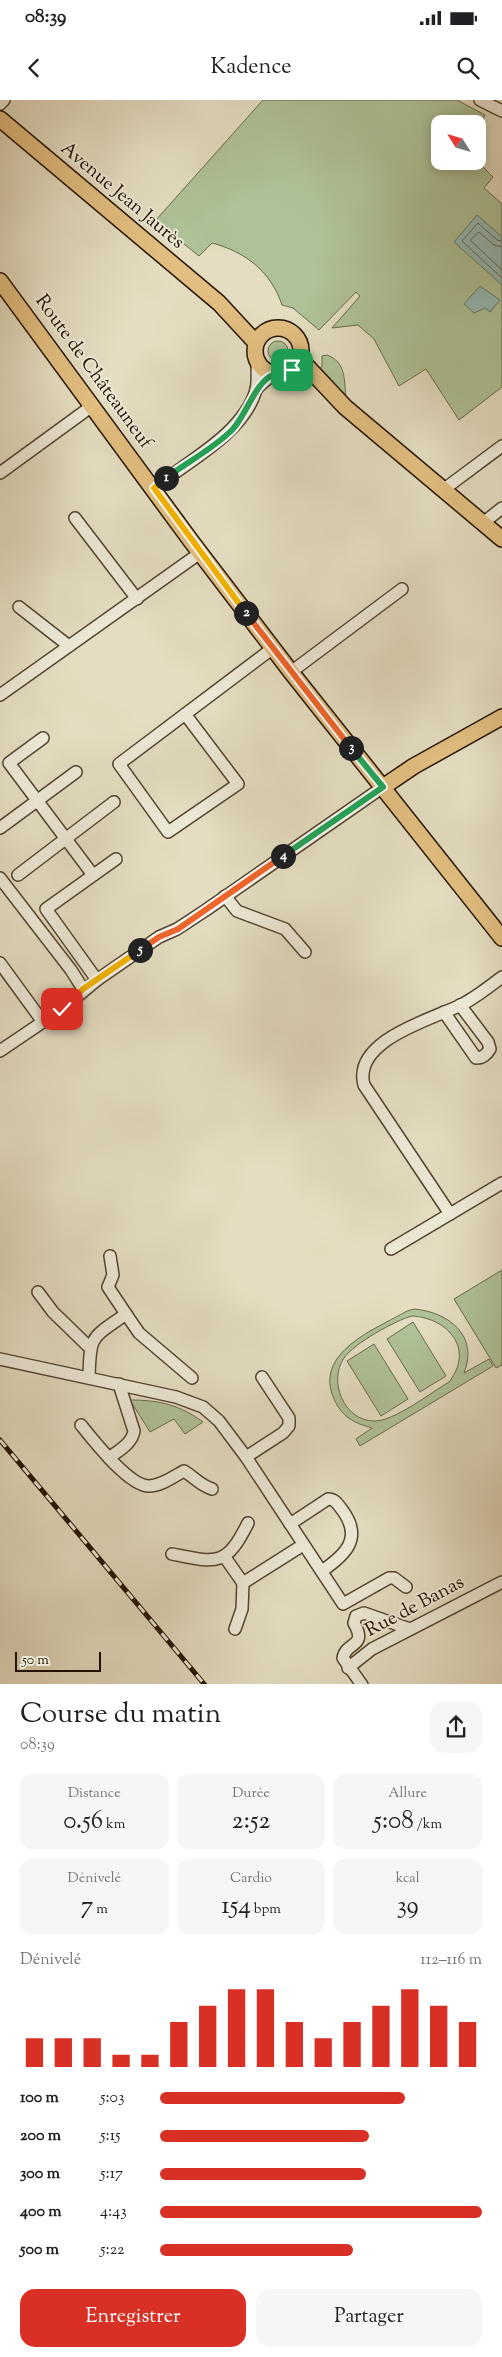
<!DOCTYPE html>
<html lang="fr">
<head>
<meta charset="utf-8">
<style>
  :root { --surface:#fff; --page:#f6f6f6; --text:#202124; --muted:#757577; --accent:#d93025 }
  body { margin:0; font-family:"Sorts Mill Goudy",serif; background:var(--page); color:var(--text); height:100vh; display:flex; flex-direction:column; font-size:19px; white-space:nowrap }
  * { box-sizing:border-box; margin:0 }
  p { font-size:16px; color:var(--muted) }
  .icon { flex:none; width:28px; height:28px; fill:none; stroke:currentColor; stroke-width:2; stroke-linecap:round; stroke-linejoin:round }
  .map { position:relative; height:1584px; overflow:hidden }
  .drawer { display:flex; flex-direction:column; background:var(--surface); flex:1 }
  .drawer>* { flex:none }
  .needle { width:32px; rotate:307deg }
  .controls { position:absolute; left:431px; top:15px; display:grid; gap:10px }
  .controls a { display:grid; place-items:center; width:55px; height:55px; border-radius:10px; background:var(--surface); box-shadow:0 2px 12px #0003; font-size:25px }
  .scale { position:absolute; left:15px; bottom:12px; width:86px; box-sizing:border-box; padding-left:5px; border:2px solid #231200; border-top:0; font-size:14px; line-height:18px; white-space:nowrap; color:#231200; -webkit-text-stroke:4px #ede9d7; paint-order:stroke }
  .pin { position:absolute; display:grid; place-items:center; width:42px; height:42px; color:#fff; margin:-21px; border-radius:10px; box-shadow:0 2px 8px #0006 }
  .km { position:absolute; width:25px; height:25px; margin:-12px; border-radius:50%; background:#222; color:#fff; font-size:14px; line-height:25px; text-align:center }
  .round { display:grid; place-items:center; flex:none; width:52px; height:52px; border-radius:15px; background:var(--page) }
  .summary { display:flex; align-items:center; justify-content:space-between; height:85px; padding:0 20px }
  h1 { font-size:28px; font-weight:600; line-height:38px }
  .figures { display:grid; grid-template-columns:repeat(3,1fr); gap:8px; height:85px; padding:5px 20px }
  .figures div { display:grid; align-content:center; border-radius:12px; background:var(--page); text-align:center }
  .figures b { font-size:25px; font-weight:600 }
  .figures small { font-size:14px; font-weight:400 }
  .figures p { font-size:14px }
  .chart { height:140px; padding:10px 20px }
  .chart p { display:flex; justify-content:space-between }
  .chart svg { width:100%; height:90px; margin-top:5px; stroke:var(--accent); stroke-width:6 }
  .action { display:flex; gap:10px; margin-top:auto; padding:10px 20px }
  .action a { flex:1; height:58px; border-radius:15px; background:var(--accent); color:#fff; font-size:20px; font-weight:600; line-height:58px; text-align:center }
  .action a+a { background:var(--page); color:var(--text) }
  ul { padding:0 20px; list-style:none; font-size:16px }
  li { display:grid; grid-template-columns:80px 60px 1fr; align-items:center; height:38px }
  li i { height:12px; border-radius:6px; background:var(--accent) }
  .status { display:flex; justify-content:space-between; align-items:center; height:35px; padding:0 25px; background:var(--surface); direction:ltr }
  .status svg { height:14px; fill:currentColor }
  header { display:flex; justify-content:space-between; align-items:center; height:65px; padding:0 20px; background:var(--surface); font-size:22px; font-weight:600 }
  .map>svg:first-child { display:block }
  .green { fill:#afc297; stroke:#696a4c; fill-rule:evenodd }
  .water { fill:#95bbb6; stroke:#67776d }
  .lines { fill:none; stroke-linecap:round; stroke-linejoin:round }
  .shore { stroke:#5c665b; stroke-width:1 }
  .minor-casing { stroke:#534530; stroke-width:14 }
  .major-casing { stroke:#231200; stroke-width:18 }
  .minor { stroke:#ede9d7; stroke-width:11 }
  .major { stroke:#e2be80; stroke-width:15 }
  .rail-casing { stroke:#231200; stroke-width:5 }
  .rail { stroke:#ede9d7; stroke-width:3; stroke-dasharray:9; stroke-linecap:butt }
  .split-1-casing { stroke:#fff; stroke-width:10 }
  .split-2-casing { stroke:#fff; stroke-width:10 }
  .split-3-casing { stroke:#fff; stroke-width:10 }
  .split-4-casing { stroke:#fff; stroke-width:10 }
  .split-5-casing { stroke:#fff; stroke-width:10 }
  .split-6-casing { stroke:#fff; stroke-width:10 }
  .split-1 { stroke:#22a559; stroke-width:6 }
  .split-2 { stroke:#f5b400; stroke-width:6 }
  .split-3 { stroke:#f0652b; stroke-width:6 }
  .split-4 { stroke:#22a559; stroke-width:6 }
  .split-5 { stroke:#f0652b; stroke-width:6 }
  .split-6 { stroke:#f5b400; stroke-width:6 }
  .labels { text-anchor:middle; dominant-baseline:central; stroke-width:4; stroke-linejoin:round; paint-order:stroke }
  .street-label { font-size:19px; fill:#231200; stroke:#ede9d7 }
</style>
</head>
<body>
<div class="status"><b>08:39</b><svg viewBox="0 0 49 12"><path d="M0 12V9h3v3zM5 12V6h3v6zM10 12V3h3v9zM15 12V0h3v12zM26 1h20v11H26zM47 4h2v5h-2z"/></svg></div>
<header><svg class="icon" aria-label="back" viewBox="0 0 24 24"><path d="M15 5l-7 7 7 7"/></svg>Kadence<svg class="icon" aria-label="search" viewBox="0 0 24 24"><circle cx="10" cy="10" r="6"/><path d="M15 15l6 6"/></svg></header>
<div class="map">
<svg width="502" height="1585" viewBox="0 0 502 1585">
  <rect width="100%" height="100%" fill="#e4ddc1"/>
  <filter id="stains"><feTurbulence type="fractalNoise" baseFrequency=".004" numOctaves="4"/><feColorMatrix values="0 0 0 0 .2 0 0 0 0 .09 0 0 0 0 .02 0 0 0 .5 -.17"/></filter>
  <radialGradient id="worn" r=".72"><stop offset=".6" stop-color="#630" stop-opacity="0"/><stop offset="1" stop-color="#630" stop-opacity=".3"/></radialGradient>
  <g class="green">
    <path d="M263,0H457L485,15L478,29V24H440V61H477L493,77L484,88L502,104V287L459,320L426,269L399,286L374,239L358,225L332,228L360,196L356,192L319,230L293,208L282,205C271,172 246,152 212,143L199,156L155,121Z"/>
    <circle cx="278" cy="251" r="10"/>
    <path d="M327,255C346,262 344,279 346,297L317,272L322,266V256Z"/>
    <path d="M502,1170V1265L496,1268L454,1199Z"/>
    <path d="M414,1209C449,1212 479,1236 464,1273L489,1259L493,1266L360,1346L356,1339L372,1328C354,1323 342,1317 334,1299C313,1252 376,1229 407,1211ZM412,1216C448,1218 475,1249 449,1282C432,1292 393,1322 374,1321C344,1321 328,1281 344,1258C353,1244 396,1220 412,1216Z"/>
    <path d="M413,1222L446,1276L420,1292L387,1239Z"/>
    <path d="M374,1244L408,1299L381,1316L347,1261Z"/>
    <path d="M130,1300C159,1300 180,1305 203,1322L185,1334L174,1319L150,1332Z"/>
  </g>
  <g class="water">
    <path d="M477,115L502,137V185L454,142Z"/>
    <path d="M480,186L500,200L490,212L485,208L474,213L464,204Z"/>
  </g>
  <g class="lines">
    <g class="shore">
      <path d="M502,141L497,140L478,123L462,141L502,178"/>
      <path d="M502,147L494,145L479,132L470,140L502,170"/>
    </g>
    <g class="minor-casing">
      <g id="minor">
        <path d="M480,0L502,11"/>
        <path d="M0,4L4,0"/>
        <path d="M256,289L273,274"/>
        <path d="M0,373L92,306"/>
        <path d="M154,388C187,362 244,333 256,290C258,282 257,271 257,263"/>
        <path d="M443,390L502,346"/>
        <path d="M75,418L137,499"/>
        <path d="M483,423L502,408"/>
        <path d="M19,507L69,546"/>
        <path d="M291,572L402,489"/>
        <path d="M0,595L200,453"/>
        <path d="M185,614L238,684L168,732L119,664L273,548"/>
        <path d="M43,638L9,663L93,775"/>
        <path d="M0,728L76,672"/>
        <path d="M18,775L114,702"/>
        <path d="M0,778L71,870L83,889"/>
        <path d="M225,796L237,811L285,829L305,852"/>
        <path d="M0,863L43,922"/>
        <path d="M97,880L46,809L116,759"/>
        <path d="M444,912L476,958C483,958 486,955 490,949L488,942L460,905"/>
        <path d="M0,951L62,909L97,880L159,837L177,829L206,810L383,687"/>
        <path d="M450,1114L364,985C352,940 433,919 461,905C475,898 489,887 502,877"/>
        <path d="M391,1149L502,1083"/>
        <path d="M110,1156L113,1175L108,1187L126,1214"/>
        <path d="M38,1192L53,1212L90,1248"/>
        <path d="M0,1259L176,1297L203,1307L219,1321L246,1357L343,1504L389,1478H394L406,1487"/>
        <path d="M89,1278C90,1234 91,1239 126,1214L139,1233L192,1278"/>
        <path d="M81,1325C93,1340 129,1386 149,1386C161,1386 173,1377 184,1371C194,1377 200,1385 212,1389"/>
        <path d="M246,1357L283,1333L289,1326V1318L262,1277"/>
        <path d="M109,1358C118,1351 132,1344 134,1331L119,1284"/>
        <path d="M290,1424L328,1399C336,1399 338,1405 343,1411C363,1439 345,1455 322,1471"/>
        <path d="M172,1454C217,1463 226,1467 248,1423"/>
        <path d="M224,1456L243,1483"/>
        <path d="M235,1529L242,1509L243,1483L303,1445"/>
        <path d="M348,1568L372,1549L502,1482"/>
        <path d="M362,1585L343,1558C346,1541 368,1548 354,1523L356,1516L364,1513L410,1529"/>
      </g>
    </g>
    <g class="major-casing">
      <g id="major">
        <path d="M0,19L219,203L256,243"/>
        <path d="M0,181L191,441L291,572L502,838"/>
        <circle cx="278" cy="251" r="23"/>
        <path d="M300,259L345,307L502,439"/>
        <path d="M383,687L414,666L502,617"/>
      </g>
    </g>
    <use href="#minor" class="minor"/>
    <use href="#major" class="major"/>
    <g class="rail-casing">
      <path id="rail" d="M0,1340L205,1585"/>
    </g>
    <use href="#rail" class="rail"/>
  </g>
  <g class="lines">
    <g class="split-1-casing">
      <path id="split-1" d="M166,378C187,362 213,349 232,330C246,316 256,281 273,275C280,272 285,274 292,270"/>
    </g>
    <g class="split-2-casing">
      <path id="split-2" d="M166,378L154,388L246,513"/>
    </g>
    <g class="split-3-casing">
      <path id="split-3" d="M246,513L351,648"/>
    </g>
    <g class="split-4-casing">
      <path id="split-4" d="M283,756L383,687L351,648"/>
    </g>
    <g class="split-5-casing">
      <path id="split-5" d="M140,850L159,837L178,829L283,756"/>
    </g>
    <g class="split-6-casing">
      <path id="split-6" d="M62,909L83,889L140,850"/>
    </g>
    <use href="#split-1" class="split-1"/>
    <use href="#split-2" class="split-2"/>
    <use href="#split-3" class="split-3"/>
    <use href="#split-4" class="split-4"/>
    <use href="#split-5" class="split-5"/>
    <use href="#split-6" class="split-6"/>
  </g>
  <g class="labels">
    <g class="street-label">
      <text transform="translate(122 96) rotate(40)">Avenue Jean Jaurès</text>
      <text transform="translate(93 272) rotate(54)">Route de Châteauneuf</text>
      <text transform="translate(415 1507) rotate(-28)">Rue de Banas</text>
    </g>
  </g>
  <rect width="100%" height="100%" filter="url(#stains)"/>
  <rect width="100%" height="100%" fill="url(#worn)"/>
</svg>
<div class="controls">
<a><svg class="needle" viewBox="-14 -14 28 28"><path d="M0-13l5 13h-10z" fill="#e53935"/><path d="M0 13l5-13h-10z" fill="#757577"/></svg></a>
</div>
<div class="scale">50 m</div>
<div class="pin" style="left:292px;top:270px;background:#1e9e55"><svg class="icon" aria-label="arrive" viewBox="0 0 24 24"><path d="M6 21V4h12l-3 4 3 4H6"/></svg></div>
<div class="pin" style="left:62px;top:909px;background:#d93025"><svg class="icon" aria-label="check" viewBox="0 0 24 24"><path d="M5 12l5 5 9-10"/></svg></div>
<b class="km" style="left:166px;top:378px">1</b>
<b class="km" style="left:246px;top:513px">2</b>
<b class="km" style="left:351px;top:648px">3</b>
<b class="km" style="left:283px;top:756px">4</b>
<b class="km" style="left:140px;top:850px">5</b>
</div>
<section class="drawer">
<div class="summary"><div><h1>Course du matin</h1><p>08:39</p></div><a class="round"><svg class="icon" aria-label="share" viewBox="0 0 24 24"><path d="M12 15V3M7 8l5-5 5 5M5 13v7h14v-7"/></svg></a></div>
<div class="figures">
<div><p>Distance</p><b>0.56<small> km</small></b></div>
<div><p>Durée</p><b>2:52</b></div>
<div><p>Allure</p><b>5:08<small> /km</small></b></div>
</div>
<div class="figures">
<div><p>Dénivelé</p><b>7<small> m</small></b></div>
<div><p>Cardio</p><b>154<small> bpm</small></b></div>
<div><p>kcal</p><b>39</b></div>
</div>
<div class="chart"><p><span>Dénivelé</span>112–116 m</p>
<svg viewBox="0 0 160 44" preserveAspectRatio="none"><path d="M5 44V30M15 44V30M25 44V30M35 44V38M45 44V38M55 44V22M65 44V14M75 44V6M85 44V6M95 44V22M105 44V30M115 44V22M125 44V14M135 44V6M145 44V14M155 44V22"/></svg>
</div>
<ul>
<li><b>100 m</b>5:03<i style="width:76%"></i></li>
<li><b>200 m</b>5:15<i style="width:65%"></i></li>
<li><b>300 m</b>5:17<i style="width:64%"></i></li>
<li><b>400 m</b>4:43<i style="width:100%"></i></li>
<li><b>500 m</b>5:22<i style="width:60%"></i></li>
</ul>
<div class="action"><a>Enregistrer</a><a>Partager</a></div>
</section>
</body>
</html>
